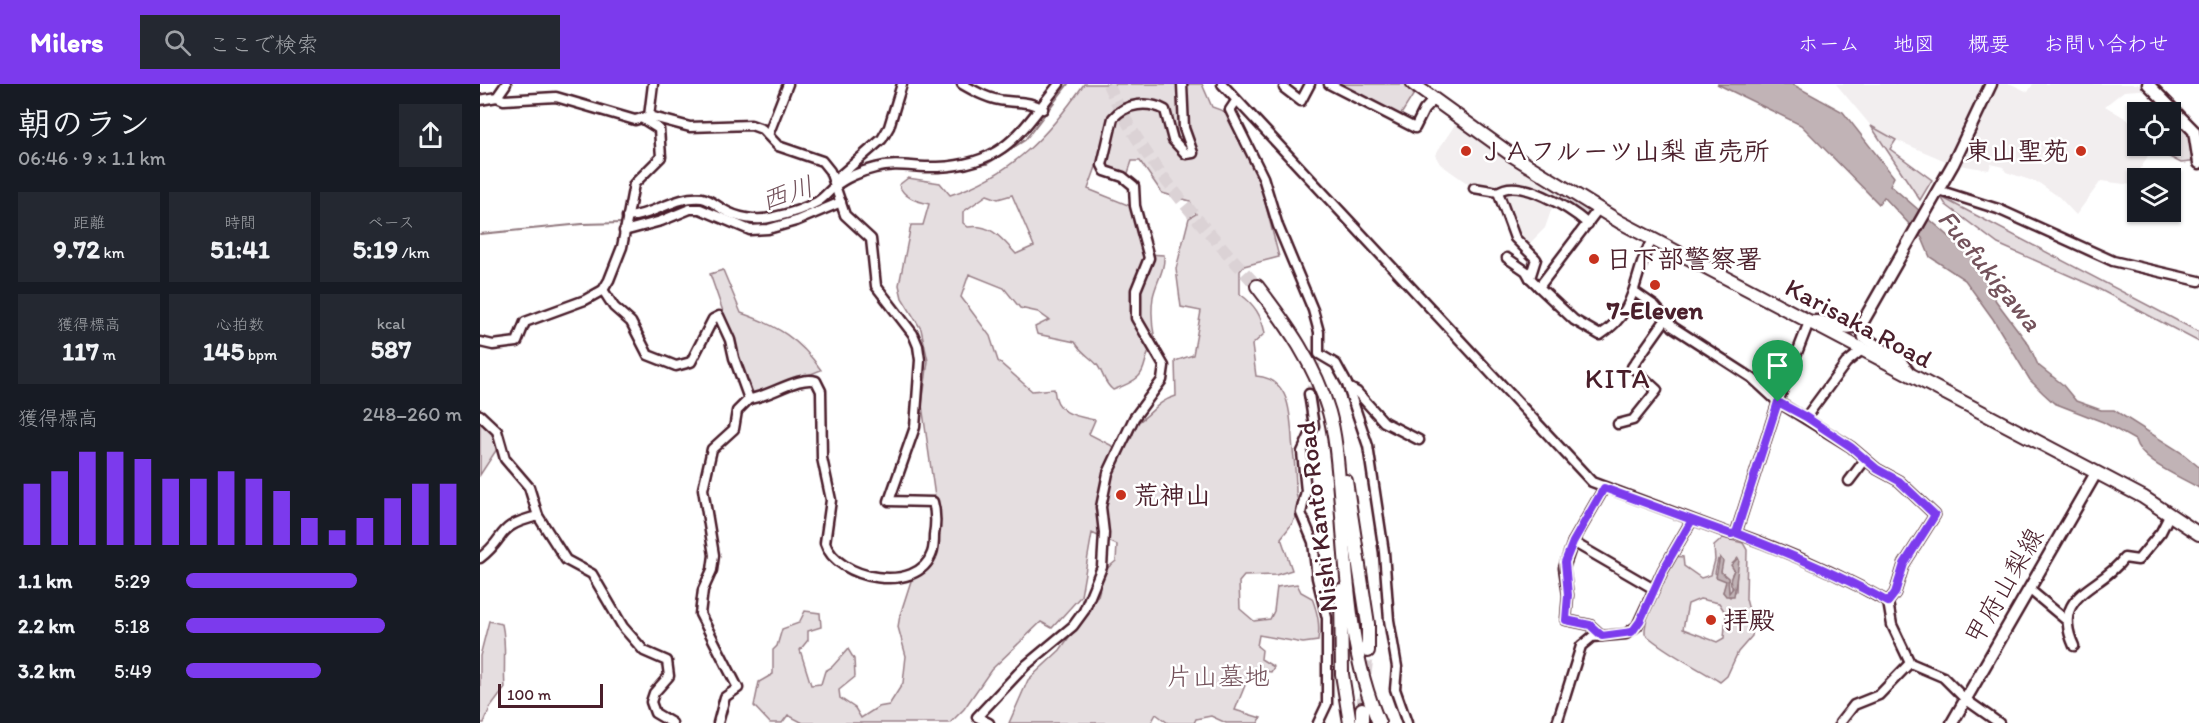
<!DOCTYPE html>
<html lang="ja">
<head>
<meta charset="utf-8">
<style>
  :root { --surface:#171b24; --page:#242831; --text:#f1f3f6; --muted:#9ea1a6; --accent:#7c3aed }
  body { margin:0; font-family:Itim,"Klee One",sans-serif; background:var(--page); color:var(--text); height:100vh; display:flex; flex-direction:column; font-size:22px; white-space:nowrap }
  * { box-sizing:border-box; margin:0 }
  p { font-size:20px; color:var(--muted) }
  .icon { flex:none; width:33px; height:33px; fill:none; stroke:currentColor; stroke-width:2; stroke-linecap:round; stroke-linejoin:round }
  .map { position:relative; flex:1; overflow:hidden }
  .drawer { display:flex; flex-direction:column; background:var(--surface); width:480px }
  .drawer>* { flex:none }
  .tools { position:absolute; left:1647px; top:18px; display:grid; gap:12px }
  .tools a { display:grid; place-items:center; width:54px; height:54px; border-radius:0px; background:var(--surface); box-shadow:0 2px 4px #0004; font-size:30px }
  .scale { position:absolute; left:18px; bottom:15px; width:105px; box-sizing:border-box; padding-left:6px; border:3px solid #4a1f2b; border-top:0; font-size:16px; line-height:21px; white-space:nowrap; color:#4a1f2b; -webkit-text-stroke:4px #fff; paint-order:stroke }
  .pin { position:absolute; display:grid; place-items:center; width:51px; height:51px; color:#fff; margin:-62px -26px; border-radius:50% 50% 50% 0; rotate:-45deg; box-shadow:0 0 6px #0007 }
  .pin .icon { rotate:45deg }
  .round { display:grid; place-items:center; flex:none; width:63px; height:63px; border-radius:0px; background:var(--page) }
  .overview { display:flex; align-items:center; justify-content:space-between; height:102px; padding:0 18px }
  h1 { font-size:33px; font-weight:700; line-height:45px }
  .metrics { display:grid; grid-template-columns:repeat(3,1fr); gap:9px; height:102px; padding:6px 18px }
  .metrics div { display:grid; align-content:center; border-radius:0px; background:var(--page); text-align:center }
  .metrics b { font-size:26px; font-weight:700 }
  .metrics small { font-size:16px; font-weight:400 }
  .metrics p { font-size:16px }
  .chart { height:168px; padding:12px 18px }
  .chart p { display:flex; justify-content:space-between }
  .chart svg { width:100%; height:108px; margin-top:6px; stroke:var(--accent); stroke-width:6 }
  ul { padding:0 18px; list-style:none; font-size:20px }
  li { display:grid; grid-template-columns:96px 72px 1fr; align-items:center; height:45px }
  li i { height:15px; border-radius:8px; background:var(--accent) }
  header { display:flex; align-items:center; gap:36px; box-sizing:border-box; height:84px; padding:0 30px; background:var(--accent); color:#fff }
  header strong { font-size:28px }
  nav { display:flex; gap:33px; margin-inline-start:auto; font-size:21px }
  .search { width:420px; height:54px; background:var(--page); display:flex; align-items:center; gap:15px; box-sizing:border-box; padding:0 21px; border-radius:0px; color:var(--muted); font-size:22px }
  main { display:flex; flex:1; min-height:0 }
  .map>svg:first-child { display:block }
  .built { fill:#f2eeef }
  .green { fill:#e5dee0; stroke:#987e86; stroke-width:1.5; fill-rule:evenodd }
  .water { fill:#c1b3b6; stroke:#91787e; stroke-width:1.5 }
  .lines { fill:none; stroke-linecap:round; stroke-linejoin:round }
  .stream { stroke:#91787e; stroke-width:2 }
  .minor-tunnel { stroke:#dbd2d5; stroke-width:8; stroke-dasharray:8 4; stroke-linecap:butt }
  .highway-tunnel { stroke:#dbd2d5; stroke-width:12; stroke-dasharray:12 6; stroke-linecap:butt }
  .minor-casing { stroke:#4a1f2b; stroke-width:13 }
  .major-casing { stroke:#4a1f2b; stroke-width:15 }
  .highway-casing { stroke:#4a1f2b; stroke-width:16 }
  .minor { stroke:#fff; stroke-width:8 }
  .major { stroke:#fff; stroke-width:10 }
  .highway { stroke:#fff; stroke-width:12 }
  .route-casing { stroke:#fff; stroke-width:12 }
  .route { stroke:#7c3aed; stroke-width:8 }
  .poi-dot { fill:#c8321e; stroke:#fff; stroke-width:2 }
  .labels { text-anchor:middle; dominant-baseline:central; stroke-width:5; stroke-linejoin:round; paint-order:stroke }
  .poi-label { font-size:26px; font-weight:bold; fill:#4a1f2b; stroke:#fff; text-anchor:start }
  .street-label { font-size:26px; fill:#4a1f2b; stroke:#fff }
  .park-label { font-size:26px; fill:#714f58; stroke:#fff }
  .water-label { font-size:27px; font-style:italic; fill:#74535c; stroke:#fff }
  .quarter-label { font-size:28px; letter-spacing:1.5px; fill:#4a1f2b; stroke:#fff }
</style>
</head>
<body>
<header>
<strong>Milers</strong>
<div class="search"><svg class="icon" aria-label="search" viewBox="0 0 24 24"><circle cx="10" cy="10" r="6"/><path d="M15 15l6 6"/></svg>ここで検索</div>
<nav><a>ホーム</a><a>地図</a><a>概要</a><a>お問い合わせ</a></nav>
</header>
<main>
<section class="drawer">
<div class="overview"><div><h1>朝のラン</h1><p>06:46 · 9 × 1.1 km</p></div><a class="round"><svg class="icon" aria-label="share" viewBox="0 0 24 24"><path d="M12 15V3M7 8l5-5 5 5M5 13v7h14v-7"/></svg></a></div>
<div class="metrics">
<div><p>距離</p><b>9.72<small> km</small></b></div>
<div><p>時間</p><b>51:41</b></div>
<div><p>ペース</p><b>5:19<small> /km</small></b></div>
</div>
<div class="metrics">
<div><p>獲得標高</p><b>117<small> m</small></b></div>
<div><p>心拍数</p><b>145<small> bpm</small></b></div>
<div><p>kcal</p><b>587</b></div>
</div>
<div class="chart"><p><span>獲得標高</span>248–260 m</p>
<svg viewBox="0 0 160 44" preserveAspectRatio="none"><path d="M5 44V19M15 44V14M25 44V6M35 44V6M45 44V9M55 44V17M65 44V17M75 44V14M85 44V17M95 44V22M105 44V33M115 44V38M125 44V33M135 44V25M145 44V19M155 44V19"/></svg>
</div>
<ul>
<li><b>1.1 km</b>5:29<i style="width:62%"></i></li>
<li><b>2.2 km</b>5:18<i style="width:72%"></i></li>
<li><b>3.2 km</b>5:49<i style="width:49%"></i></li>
</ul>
</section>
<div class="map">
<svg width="1719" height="639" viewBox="0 0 1719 639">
  <rect width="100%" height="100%" fill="#fff"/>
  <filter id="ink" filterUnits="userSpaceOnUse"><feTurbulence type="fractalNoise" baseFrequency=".0167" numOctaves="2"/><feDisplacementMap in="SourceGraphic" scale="12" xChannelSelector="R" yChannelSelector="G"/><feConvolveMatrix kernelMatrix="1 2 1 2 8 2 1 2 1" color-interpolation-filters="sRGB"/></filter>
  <g filter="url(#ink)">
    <g class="built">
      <path d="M1356,0H1531L1548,8L1553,0H1668L1673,5L1644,7L1625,22L1650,37L1657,46L1658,62H1669L1672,64L1652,101L1621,97L1596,131L1579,113L1559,99L1526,88L1523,83L1511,80L1509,86L1473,80L1416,56L1391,42Z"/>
      <path d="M976,39L1067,99L1084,105L1079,120L1074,118L1065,144L1045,164L1035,154L1018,108L994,104L960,80L955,71Z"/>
    </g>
    <g class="green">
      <path d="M604,0H722L732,23L746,28L779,95L799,173L764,182L760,187V210C775,221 781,231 785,249L772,261L776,292C814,294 810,339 813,366C815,381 816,394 816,408C816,413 819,417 819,422C818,434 808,445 801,454L812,486L796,491L764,492L759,498L760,525L774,537L790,535L794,527L797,503L817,500L821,508L832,514C838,530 840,540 838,557L823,559L779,551L777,562L782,566L781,575L794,583L791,588L778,586L774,595L768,594L755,626L781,634L778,639H746L731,632L716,635L714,639H688L676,630L671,639H529L548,596L580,566L618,512L625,486L636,477L637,461L612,449L601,512L572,544L561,538L511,586L484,625L470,639H323L308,631L302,639H290L274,622L279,598L293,590V566L297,562L302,545L319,539L325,527L340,529L341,543L328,547V556L320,566L331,601L341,600L345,587L352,583L368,565L374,575L375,593L359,606L360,614L375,624L381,634L398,623L409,621L423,599L426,572L418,543L420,531L431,497L447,479L458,434L442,321L448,277L441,245L422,214L419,201L431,141H443L449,120C436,117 424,114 419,101L428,94L460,99L470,111C531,91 568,52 604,0ZM652,77H660L682,109L710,117L716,130L709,134L696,185L701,223L721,227L713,271L695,277L696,312C676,318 674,328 657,339L651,355L640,366L609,350L615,336C594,332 576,330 574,305L552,307L518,277L510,252L481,213L489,190L524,204L540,224L558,228L569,236L555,243L557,250L595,258C602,270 611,273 618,282C624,291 624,299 633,306C676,290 656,285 675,256C672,242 671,227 673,213C676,198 685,187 684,171L666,170L653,123L608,105L616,83L647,92ZM507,111L518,115L532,111L554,162L536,170C521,154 512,140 488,143L483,139V128Z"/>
      <path d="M849,0H930L937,5L920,32Z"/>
      <path d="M1706,37L1719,77L1701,79L1674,65L1678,62H1690L1691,49Z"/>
      <path d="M1391,42L1416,56L1410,65L1452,96L1440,116Z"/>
      <path d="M1084,105L1115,127L1107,139L1079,120Z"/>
      <path d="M1461,113L1719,248V258L1613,202L1518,160L1466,121Z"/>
      <path d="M243,186L261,229C296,241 320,255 341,286L284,309L272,311L230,190Z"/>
      <path d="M0,336L19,353L17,365L0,391Z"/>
      <path d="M1243,454L1263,459L1267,466L1266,515L1273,542L1272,552L1258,568L1247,592L1240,598C1215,582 1188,570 1165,550C1163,533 1186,489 1195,472L1203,473L1204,482L1221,494L1231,491L1235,476L1234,462ZM1238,475L1241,488L1248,494L1249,509L1252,508V490L1257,481L1256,507L1250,513L1243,508L1247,497L1235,489ZM1220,515L1239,519L1246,530L1244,554L1237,558L1203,545L1208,520Z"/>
      <path d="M9,537L22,540C27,562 23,582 25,604L10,624L4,639H0V572Z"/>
    </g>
    <g class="water">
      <path d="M1237,0H1312L1363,28L1414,93L1410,101L1501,180L1508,191L1505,194L1516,217L1549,261L1558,281L1582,300L1596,317L1621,326H1634L1702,369L1719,383V404C1699,392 1661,378 1655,356L1623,338L1574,319L1563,309L1550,296L1513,235L1485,196L1450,173L1442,154L1404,113L1399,120L1321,41Z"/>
      <path d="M1240,473L1243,477L1241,488L1248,494L1249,509L1253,504C1248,496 1251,494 1254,486L1251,481L1258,474L1259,476L1254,512H1246L1243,508L1246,497L1236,493Z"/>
    </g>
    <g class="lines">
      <g class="stream">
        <path d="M468,86L507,80L545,56L588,0"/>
        <path d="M360,105L384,91"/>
        <path d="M346,116L355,108"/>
        <path d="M323,129L339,121"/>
        <path d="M149,138L218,119L240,128"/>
        <path d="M264,139L294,137"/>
        <path d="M0,150L102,140L143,139"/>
      </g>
      <path class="minor-tunnel" d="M829,310L839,270"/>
      <g class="highway-tunnel">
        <path d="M628,0C663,79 720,139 777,202"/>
        <path d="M882,625L888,567"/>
      </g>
      <g class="minor-casing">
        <g id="minor">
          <path d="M482,0C496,8 510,16 526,17C541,19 550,17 563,25"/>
          <path d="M742,0L1112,398L1251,450L1256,449C1309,468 1359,490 1408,518"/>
          <path d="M849,0L935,44L944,26L954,15"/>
          <path d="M804,4L821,17L830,0"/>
          <path d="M17,13L24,16L76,13L155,36L169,32L210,43L271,41L282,45L298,62L342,77L350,87L365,131L391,155L396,202L433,250L438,262L440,276L435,343L409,417L453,418C456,429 456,440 454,451C454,456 454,464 452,469C438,511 356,495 345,459L351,416L342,374L341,307L336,297C319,291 289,313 269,315"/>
          <path d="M0,16L17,13L26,0"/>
          <path d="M756,17L750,26L783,93L798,142L833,226L839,248V270L856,280L867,300L888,362L904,468L909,536L917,583L915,605L927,639"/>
          <path d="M169,32L173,0"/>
          <path d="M288,51L308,0"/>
          <path d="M354,97L402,55L409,43L422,0"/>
          <path d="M994,104L1018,108C1039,92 1091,125 1108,140"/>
          <path d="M1458,106L1518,125L1633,177L1719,197"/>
          <path d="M1018,108L1035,154L1056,175L1050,194L1059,203L1119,124"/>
          <path d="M147,133C173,132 196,111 222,114C229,115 236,121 242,125C257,134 277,138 294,133C308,130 324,125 337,118C344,114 348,108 354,103C364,94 382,87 395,84C417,78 436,84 458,83C526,80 541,47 579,0"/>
          <path d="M144,147L181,137L210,125H220L270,146L288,145L316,137L361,118"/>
          <path d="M1027,174L1046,187L1050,194"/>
          <path d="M1059,203L1094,236L1120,251C1160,226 1152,190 1172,156"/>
          <path d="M123,206L134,223L151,238L168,271L196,282L211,278L233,235L239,232L250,256L254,274L269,315L257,327L254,345L232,365L223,405L234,471L232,486L223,506L220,530L258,604L245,613L238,639"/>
          <path d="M1155,208L1175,222L1193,243L1272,294L1298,318L1371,363L1397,385L1419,397L1455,431L1424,480L1415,509L1408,518L1412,541L1430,579L1463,593L1485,615L1519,639"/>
          <path d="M0,258L13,261L37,258L45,238L105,216L123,206L129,196L142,163L154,100L181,73L179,45L163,35"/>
          <path d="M868,303L877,308L904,338L939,356"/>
          <path d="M829,310L834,342L822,368L826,407L821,429L833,458L837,494L847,534V620L838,639"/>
          <path d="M0,331L17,347L25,375L49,403L58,432L86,476L112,490L143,543L164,567L187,577L189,592L174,609L171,618L175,629L192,639"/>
          <path d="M1326,333L1366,279L1382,266"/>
          <path d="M1138,340L1153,336L1177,306L1152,283L1186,235"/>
          <path d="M1369,397L1385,376"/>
          <path d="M1256,449L1298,318L1329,238"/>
          <path d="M1093,458L1174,505"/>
          <path d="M0,474C29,452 13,443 58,432"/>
          <path d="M1549,505L1586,536"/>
          <path d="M1122,552L1110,541L1086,536L1088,511L1084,484L1093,458L1124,404"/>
          <path d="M1594,562C1570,509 1620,507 1644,474L1658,476L1681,448L1690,430"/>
          <path d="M509,639L497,633L545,582L593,542L604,527L622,483L624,449L621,423L628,389L654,334L682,296L684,282L656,234V206L669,174L655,122L654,102L643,93L625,87L622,81L633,34C646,19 668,17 685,26L693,56L706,70L713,69L704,44L702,0"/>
          <path d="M1077,639L1101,562L1112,553L1146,550L1157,542L1183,486L1212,436"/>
          <path d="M1360,639L1374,621L1399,611L1430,579"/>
        </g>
      </g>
      <g class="major-casing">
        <g id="major">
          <path d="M1668,0L1714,47L1719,79"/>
          <path d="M1329,238C1348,233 1361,250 1381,241L1473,80L1511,0"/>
          <path d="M1381,241L1384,254L1419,275L1431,291"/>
          <path d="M1472,639L1616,389"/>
        </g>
      </g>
      <g class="highway-casing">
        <g id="highway">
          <path d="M933,0L1033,72L1140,138L1663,413L1719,450"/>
          <path d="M777,202C807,241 835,280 849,328C857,357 858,389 861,419C867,493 869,570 899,639"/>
          <path d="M866,397L888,540V567"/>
          <path d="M861,506L862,590L870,639"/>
          <path d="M882,625V639"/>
        </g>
      </g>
      <use href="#minor" class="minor"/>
      <use href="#major" class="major"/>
      <use href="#highway" class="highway"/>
    </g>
  </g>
  <g class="lines" filter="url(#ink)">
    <g class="route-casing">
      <path id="route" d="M1298,318L1256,449L1251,450L1212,436L1183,486L1160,537L1152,548L1122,552L1110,541L1086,536L1088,511L1085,478L1093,458L1124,404L1251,450L1256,449C1308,469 1359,490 1408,518L1415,509L1424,480L1455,431L1419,397L1397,385L1371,363L1326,333L1298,318"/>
    </g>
    <use href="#route" class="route"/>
  </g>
  <g class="poi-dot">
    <circle cx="986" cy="67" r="6"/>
    <circle cx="1601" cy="67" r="6"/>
    <circle cx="1114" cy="175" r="6"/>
    <circle cx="1175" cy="201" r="6"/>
    <circle cx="641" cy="411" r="6"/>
    <circle cx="1231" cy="536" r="6"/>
  </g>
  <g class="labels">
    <g class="poi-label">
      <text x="998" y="67">ＪＡフルーツ山梨 直売所</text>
      <text x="1589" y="67" text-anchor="end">東山聖苑</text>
      <text x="1126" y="175">日下部警察署</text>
      <text x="1175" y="226" text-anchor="middle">7-Eleven</text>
      <text x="653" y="411">荒神山</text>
      <text x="1243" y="536">拝殿</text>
    </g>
    <g class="street-label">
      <text transform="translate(1379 239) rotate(28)">Karisaka Road</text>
      <text transform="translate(837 433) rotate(-97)">Nishi Kanto Road</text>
      <text transform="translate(1524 502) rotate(-60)">甲府山梨線</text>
    </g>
    <g class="park-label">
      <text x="738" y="592">片山墓地</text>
    </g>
    <g class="water-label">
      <text transform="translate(307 109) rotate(-18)">西川</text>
      <text transform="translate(1510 186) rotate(51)">Fuefukigawa</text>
    </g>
    <g class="quarter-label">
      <text x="1138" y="294">KITA</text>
    </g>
  </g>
</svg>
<div class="tools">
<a><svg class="icon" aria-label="locate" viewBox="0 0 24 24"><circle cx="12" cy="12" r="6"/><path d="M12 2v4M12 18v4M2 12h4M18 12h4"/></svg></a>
<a><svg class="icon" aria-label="layers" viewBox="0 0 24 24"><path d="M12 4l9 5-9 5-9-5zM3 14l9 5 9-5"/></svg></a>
</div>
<div class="scale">100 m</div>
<div class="pin" style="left:1298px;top:318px;background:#1e9e55"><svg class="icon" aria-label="arrive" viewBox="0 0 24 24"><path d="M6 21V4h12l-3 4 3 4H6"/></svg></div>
</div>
</main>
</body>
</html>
